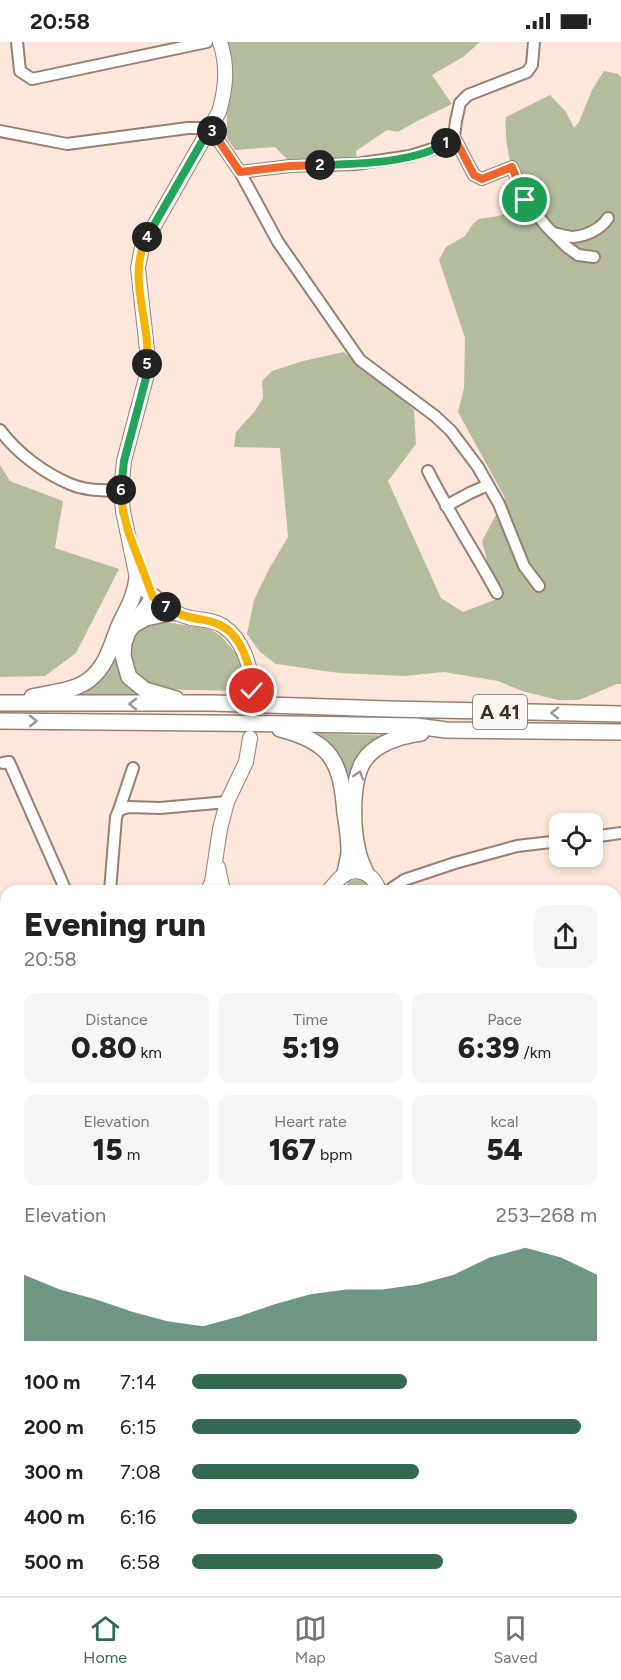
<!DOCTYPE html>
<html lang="en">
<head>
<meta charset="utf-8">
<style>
  :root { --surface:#fff; --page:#f6f6f6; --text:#222; --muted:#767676; --line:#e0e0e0; --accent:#33694f }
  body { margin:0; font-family:Figtree,sans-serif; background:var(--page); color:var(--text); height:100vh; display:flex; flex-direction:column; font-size:22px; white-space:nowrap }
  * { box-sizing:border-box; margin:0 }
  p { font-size:20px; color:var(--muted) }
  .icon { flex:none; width:33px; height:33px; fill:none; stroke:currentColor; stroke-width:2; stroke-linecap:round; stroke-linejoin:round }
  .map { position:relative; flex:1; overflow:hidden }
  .details { position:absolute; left:0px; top:843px; width:621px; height:711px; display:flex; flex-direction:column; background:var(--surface); border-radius:18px 18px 0 0; box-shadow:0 3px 9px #0003 }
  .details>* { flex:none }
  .tools { position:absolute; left:549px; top:771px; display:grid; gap:12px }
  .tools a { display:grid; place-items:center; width:54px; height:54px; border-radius:12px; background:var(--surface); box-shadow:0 3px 9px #0003; font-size:30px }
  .pin { position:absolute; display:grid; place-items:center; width:51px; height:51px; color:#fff; margin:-26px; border:3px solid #fff; border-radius:50%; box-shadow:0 2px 6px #0007 }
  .km { position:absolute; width:30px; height:30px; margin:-15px; border-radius:50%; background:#222; color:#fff; font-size:16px; line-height:30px; text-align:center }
  .round { display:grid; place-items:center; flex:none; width:63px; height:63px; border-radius:12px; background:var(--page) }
  .overview { display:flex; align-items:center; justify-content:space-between; height:102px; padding:0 24px }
  h1 { font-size:33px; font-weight:800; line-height:45px }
  .metrics { display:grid; grid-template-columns:repeat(3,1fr); gap:9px; height:102px; padding:6px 24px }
  .metrics div { display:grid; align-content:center; border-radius:12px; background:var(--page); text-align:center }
  .metrics b { font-size:30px; font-weight:800 }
  .metrics small { font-size:16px; font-weight:400 }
  .metrics p { font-size:16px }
  .chart { height:168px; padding:12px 24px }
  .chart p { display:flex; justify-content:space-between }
  .chart svg { width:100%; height:108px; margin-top:6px; fill:var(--accent); opacity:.7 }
  ul { padding:0 24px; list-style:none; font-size:20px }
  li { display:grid; grid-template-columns:96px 72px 1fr; align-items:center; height:45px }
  li i { height:15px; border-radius:8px; background:var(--accent) }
  .status { display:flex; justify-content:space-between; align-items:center; height:42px; padding:0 30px; background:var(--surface); direction:ltr }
  .status svg { height:16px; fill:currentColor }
  .tabs { display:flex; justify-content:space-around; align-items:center; height:84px; border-top:2px solid var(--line); background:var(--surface); font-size:16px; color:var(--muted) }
  .tabs a { display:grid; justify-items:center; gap:3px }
  .tabs .selected { color:var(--accent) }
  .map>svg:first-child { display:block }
  .green { fill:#b3bd9d }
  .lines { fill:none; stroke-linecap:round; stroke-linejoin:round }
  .minor-casing { stroke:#977f71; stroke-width:14 }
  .major-casing { stroke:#977f71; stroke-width:16 }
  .highway-casing { stroke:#977f71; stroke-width:18 }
  .minor { stroke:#fff; stroke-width:10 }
  .major { stroke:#fff; stroke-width:14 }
  .highway { stroke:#fff; stroke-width:15 }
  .oneway { stroke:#9c9894 }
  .split-1-casing { stroke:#fff; stroke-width:12 }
  .split-2-casing { stroke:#fff; stroke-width:12 }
  .split-3-casing { stroke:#fff; stroke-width:12 }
  .split-4-casing { stroke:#fff; stroke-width:12 }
  .split-5-casing { stroke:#fff; stroke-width:12 }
  .split-6-casing { stroke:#fff; stroke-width:12 }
  .split-7-casing { stroke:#fff; stroke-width:12 }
  .split-8-casing { stroke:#fff; stroke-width:12 }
  .split-1 { stroke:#f0652b; stroke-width:8 }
  .split-2 { stroke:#22a559; stroke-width:8 }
  .split-3 { stroke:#f0652b; stroke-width:8 }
  .split-4 { stroke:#22a559; stroke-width:8 }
  .split-5 { stroke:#f5b400; stroke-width:8 }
  .split-6 { stroke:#22a559; stroke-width:8 }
  .split-7 { stroke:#f5b400; stroke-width:8 }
  .split-8 { stroke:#f5b400; stroke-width:8 }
  .labels { text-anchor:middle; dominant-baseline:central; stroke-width:6; stroke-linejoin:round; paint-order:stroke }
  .shield { fill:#fdf7f4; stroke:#746c67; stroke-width:1.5 }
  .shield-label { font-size:20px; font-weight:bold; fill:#3a302a }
</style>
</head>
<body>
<div class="status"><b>20:58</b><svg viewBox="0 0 49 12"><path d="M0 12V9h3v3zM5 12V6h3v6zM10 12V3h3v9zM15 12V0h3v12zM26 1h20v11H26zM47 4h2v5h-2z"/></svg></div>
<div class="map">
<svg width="621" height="1554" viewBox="0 0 621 1554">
  <rect width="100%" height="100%" fill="#fce7da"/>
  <g class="green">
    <path d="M225,0H480L463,15L432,33L452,62L419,78L398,90L387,88L356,109L357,116L311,118L287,117L275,105L235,108L227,96V58L232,20Z"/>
    <path d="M604,29L618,32L621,35V642H617L579,658H558L522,649L498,639L444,630L404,634L339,631L276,622L260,610L247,592L254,558L269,527L288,495L280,406L234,405L236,390L255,369L263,356L262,339L272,329L303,319L344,310L385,341L414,368L416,402L388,439L441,556L463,570L497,557L482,499L505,456L458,370L464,346L465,296L439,218L446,205L465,194L473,182L479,177L499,174L515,166L524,157C512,131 504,104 506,75L550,53L566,70L574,86L579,80L592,48Z"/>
    <path d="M0,423L10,439L63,459L55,506L119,527L76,611L45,634L0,635Z"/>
    <path d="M159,579L210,587L221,594L240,616L245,649C230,649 214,648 199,648C168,648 128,647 132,605C134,588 144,583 159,579Z"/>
    <path d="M119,603L145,654L75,653L110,624Z"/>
    <path d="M310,691L393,694L350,746Z"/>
    <path d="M358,837L367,841L372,849H343L349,839Z"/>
    <path d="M615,1279L621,1295V1353L615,1356Z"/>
    <path d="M616,1507L621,1514V1554H585L589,1548H615Z"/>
    <path d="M284,1548H357L358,1554H284Z"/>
  </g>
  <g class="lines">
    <g class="minor-casing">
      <g id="minor">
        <path d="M17,0L20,29L32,37L207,0"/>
        <path d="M534,0L532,23L527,30L468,53L460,61L456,79L454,95L474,133L482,137L512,125L525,158L547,185L567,205L578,213L594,215"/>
        <path d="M0,89L67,102L188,86H210L240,130L278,200L360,318L435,374L451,389L478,425L499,462L524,524L539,544"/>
        <path d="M240,130L290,124L356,122L410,114L439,105L454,95"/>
        <path d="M553,191C559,192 567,195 573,195C586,194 601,187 608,176"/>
        <path d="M0,388C17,411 44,431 70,442C86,449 104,448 121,449"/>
        <path d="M428,429C449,471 475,510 497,551"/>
        <path d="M446,464L470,451L488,443"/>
        <path d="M3,721L9,720L66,849"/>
        <path d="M119,768L133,726"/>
        <path d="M592,795L621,791"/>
        <path d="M110,849L116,775L119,768L128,765L160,766L227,760"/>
        <path d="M388,849L404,838L455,821L517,804L560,799"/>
        <path d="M0,1098L6,1097"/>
        <path d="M615,1174L621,1187"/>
      </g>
    </g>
    <g class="major-casing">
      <g id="major">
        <path d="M220,0C228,24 226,46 219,70L142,205L138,226L148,317L146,336L124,419L121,449L123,469L137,536C148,556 170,571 191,576C202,578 214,578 223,584C243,597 252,626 252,649"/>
        <path d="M218,825L223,849"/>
        <path d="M208,849L212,840L220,787L227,760L246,720L250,696"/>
        <path d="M328,849C334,844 338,836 345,832C360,824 375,834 379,849"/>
        <path d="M615,1476L621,1466"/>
        <path d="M179,1554L181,1548"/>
        <path d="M565,1554L569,1548"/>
      </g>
    </g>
    <g class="highway-casing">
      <g id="highway">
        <path d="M154,555L128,590L124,601L123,614L129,635L145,648L176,657"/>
        <path d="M135,582L146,576L175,570"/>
        <path d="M32,655C51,650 74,650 90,637C107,623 111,604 119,584C127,567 135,555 137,536"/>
        <path d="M0,661H213L388,667L621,672"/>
        <path d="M0,679L293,682L416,684L446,688L621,690"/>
        <path d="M280,687C332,700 341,720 345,771C347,783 349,796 349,809C349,816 346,824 345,832"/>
        <path d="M366,831C363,824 359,816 358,809C352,785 351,741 363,720C375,701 400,694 421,691"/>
      </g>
    </g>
    <use href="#minor" class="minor"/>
    <use href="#major" class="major"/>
    <use href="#highway" class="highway"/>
  </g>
  <defs><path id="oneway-chevron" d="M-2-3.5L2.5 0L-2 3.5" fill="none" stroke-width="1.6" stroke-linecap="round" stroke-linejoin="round" transform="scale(1.5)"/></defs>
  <g class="oneway">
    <use href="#oneway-chevron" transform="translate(133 662) rotate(-180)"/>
    <use href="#oneway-chevron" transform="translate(555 671) rotate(-179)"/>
    <use href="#oneway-chevron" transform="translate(33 679)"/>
    <use href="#oneway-chevron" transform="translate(359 733) rotate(-72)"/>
  </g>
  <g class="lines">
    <g class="split-1-casing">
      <path id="split-1" d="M446,101L454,95L474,133L482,137L512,125L525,158"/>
    </g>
    <g class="split-2-casing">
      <path id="split-2" d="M320,123C356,122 415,121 446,101"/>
    </g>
    <g class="split-3-casing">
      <path id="split-3" d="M212,89L240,130L290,124L320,123"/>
    </g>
    <g class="split-4-casing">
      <path id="split-4" d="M147,195L210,86L212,89"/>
    </g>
    <g class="split-5-casing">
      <path id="split-5" d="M147,195C126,236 151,278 147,322"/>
    </g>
    <g class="split-6-casing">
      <path id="split-6" d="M121,448L124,419L146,336L147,322"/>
    </g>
    <g class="split-7-casing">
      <path id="split-7" d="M121,448L123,469L129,492L153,555L166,565"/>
    </g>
    <g class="split-8-casing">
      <path id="split-8" d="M166,565C174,570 183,574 193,576C202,578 211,578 220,583C242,593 252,627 252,649"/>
    </g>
    <use href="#split-1" class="split-1"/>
    <use href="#split-2" class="split-2"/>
    <use href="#split-3" class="split-3"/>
    <use href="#split-4" class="split-4"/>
    <use href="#split-5" class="split-5"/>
    <use href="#split-6" class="split-6"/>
    <use href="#split-7" class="split-7"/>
    <use href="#split-8" class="split-8"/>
  </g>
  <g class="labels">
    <rect class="shield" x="473" y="653" width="54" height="34" rx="4.5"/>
    <g class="shield-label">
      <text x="500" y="670">A 41</text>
    </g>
  </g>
</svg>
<div class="tools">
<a><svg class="icon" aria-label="locate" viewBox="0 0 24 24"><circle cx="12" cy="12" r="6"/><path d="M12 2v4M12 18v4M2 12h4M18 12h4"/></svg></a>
</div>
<div class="pin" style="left:525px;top:158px;background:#1e9e55"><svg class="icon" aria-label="arrive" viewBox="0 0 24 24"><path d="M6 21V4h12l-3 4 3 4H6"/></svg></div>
<div class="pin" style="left:252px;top:649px;background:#d93025"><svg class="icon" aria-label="check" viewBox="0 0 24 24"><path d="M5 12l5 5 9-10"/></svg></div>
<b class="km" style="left:446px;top:101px">1</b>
<b class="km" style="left:320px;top:123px">2</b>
<b class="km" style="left:212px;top:89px">3</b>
<b class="km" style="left:147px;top:195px">4</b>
<b class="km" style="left:147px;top:322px">5</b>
<b class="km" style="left:121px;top:448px">6</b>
<b class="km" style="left:166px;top:565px">7</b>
<section class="details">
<div class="overview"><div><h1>Evening run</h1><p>20:58</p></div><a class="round"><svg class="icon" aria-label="share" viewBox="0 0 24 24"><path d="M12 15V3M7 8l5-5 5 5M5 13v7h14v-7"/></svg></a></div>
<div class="metrics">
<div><p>Distance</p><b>0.80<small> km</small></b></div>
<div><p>Time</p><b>5:19</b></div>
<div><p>Pace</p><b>6:39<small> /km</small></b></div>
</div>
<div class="metrics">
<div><p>Elevation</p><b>15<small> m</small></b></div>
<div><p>Heart rate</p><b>167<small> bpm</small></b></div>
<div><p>kcal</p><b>54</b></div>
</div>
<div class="chart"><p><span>Elevation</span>253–268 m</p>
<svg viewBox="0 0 160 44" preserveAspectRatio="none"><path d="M0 44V17L10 23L20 27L30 32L40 36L50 38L60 34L70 29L80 25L90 23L100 23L110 21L120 17L130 10L140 6L150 10L160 17V44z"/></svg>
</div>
<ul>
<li><b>100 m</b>7:14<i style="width:53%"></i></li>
<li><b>200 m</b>6:15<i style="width:96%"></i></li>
<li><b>300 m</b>7:08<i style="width:56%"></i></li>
<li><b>400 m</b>6:16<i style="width:95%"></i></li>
<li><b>500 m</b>6:58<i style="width:62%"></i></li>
</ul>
</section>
</div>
<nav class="tabs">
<a class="selected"><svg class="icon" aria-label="home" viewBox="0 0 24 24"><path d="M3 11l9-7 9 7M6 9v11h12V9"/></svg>Home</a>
<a><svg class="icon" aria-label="map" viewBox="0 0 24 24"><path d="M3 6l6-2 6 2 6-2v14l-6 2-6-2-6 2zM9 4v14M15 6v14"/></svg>Map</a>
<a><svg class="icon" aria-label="saved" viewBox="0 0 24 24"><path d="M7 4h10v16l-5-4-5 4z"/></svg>Saved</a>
</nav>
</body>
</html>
